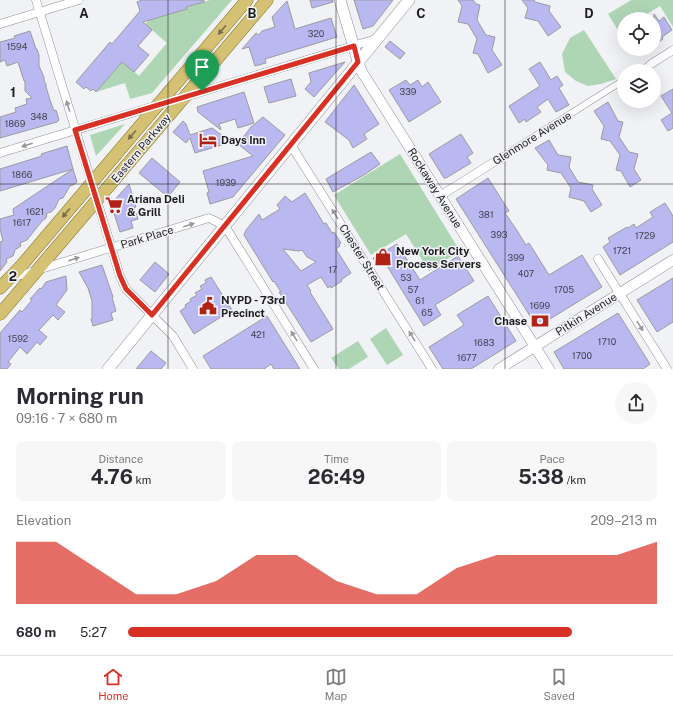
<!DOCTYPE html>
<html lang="en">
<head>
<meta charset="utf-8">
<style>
  :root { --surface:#fff; --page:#f7f7f7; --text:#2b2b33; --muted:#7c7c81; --line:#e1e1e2; --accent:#d93025 }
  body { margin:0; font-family:"Public Sans",sans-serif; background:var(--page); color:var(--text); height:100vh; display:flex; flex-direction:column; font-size:15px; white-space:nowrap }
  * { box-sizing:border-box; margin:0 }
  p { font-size:13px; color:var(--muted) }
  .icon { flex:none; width:22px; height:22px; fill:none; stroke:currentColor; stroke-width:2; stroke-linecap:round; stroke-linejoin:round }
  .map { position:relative; height:369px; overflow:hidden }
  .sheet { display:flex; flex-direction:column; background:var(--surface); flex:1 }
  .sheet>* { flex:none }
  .tools { position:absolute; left:617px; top:12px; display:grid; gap:8px }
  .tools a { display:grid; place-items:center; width:44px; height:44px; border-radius:50%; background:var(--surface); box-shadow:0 4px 16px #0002; font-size:20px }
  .pin { position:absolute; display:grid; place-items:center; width:34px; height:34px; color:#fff; margin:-41px -17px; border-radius:50% 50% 50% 0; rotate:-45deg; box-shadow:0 0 4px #0007 }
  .pin .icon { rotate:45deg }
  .round { display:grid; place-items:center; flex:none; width:42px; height:42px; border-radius:21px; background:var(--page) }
  .summary { display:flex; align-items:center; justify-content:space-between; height:68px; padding:0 16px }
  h1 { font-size:22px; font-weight:700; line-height:30px }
  .metrics { display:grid; grid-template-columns:repeat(3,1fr); gap:6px; height:68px; padding:4px 16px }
  .metrics div { display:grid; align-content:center; border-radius:8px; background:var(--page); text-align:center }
  .metrics b { font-size:20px; font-weight:700 }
  .metrics small { font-size:11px; font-weight:400 }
  .metrics p { font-size:11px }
  .chart { height:112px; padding:8px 16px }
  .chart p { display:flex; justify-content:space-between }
  .chart svg { width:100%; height:72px; margin-top:4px; fill:var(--accent); opacity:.7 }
  ul { padding:0 16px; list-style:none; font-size:13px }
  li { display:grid; grid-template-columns:64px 48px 1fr; align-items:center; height:30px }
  li i { height:10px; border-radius:5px; background:var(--accent) }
  .menu { display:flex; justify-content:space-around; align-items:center; height:56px; border-top:1px solid var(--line); background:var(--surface); font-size:11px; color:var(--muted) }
  .menu a { display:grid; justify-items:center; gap:2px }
  .menu .active { color:var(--accent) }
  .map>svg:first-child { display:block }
  .green { fill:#afd6b4 }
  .building { fill:#bab8f1; stroke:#9b9b9f; fill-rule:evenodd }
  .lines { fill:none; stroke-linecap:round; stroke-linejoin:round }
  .pedestrian-casing { stroke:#919195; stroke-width:7 }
  .minor-casing { stroke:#919195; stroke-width:9 }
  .tertiary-casing { stroke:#919195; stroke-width:11 }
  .secondary-casing { stroke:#919195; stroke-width:12 }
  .primary-casing { stroke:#816d19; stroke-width:13 }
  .pedestrian { stroke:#fff; stroke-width:6 }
  .minor { stroke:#fff; stroke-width:8 }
  .tertiary { stroke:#fff; stroke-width:10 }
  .secondary { stroke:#fff; stroke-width:11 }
  .primary { stroke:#d4c174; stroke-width:12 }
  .oneway { fill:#786e49 }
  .oneway2 { fill:#99999a }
  .route-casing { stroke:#fff; stroke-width:8 }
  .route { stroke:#d93025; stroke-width:5 }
  .grid { fill:none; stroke:#1c1c1e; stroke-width:1; stroke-opacity:0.55 }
  .labels { text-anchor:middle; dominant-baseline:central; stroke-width:3; stroke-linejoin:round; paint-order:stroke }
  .number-label { font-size:9px; fill:#444353 }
  .street-label { font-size:11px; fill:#1c1c1e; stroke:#f1f2f6 }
  .poi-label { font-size:11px; font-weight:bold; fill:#1c1c1e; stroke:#f1f2f6; text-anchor:start }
  .grid-label { font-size:13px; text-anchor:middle; font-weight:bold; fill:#1c1c1e; stroke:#f1f2f6; stroke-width:3; stroke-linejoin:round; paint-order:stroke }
</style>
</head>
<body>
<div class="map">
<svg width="673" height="369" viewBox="0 0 673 369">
  <rect width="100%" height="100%" fill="#f1f2f6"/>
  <g class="green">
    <path d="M210,0H232L152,93L130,99L125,83L96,92L119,66L120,59L139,76L167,43L145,24L149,20L187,9L186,7Z"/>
    <path d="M631,0H673V27L660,6L639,19H624V28L619,32L608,14Z"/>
    <path d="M584,30L616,79L601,84L588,86L576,81L565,72L562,54L570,38Z"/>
    <path d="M125,124L96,156L90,135Z"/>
    <path d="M400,154L460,251L429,271L406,234L371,255L334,195Z"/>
    <path d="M386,328L403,355L387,365L370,339Z"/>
    <path d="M358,341L368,357L349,369H339L331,358Z"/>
  </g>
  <g class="building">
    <path d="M142,0H204V2L186,7L187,9L143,22L152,30L138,46L149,55L134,72L122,62L96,92L93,89L91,91L86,87L84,89L76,82L110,42L112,44L140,11L137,2Z"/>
    <path d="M310,0H333V2L312,8Z"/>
    <path d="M354,0H393L373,26L363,29Z"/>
    <path d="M458,0H473L476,4L480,5L477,20L486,35L495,37L492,50L502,65L488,73L478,54L473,53L477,39L468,24L458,22L462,6Z"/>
    <path d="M522,0H534L535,2L550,6L549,11L561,27L548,36L538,21L525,18L528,8Z"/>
    <path d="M287,1L295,29L331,18L337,37L265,59L266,63L255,66L249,47L242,49L256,33L259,35L262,31L275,27L272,17Z"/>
    <path d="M654,14L659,21L664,17L672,30L662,37L663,39L657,43L654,38Z"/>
    <path d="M30,31L36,49H37L39,55V66L44,77V81L46,84V87L51,103L54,111L56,110L59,120L57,122L0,138V117L16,112L15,108L27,104L26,99L32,98L25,91V81H24L18,62L7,66L5,60L0,62V42L15,38L14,36Z"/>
    <path d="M390,41L405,53L400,59L385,47Z"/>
    <path d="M345,62L314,97L305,89L311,82L309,73Z"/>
    <path d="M540,62L551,80L557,76L563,85L559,88L569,105L556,112L548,99L537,107L541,112L526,122L525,119L519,123L509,106L540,86L529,69Z"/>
    <path d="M291,79L296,96L269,103L264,87Z"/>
    <path d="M406,80L410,85L418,80L422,87L428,82L441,102L409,122L389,90Z"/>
    <path d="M354,85L379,124L364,134L367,139L353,148L349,140L325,122Z"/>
    <path d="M673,89V128L668,131L661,120L672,113L661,96Z"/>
    <path d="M244,92L254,123L238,128L235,119L219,124L221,130L198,112L197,107Z"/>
    <path d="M608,102L618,121L623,122L619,137L629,152L638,154L634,169L641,180L630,187L621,171L616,170L620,155L610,141L601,139L604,126L594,111Z"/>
    <path d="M263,117L285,135L233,197L210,204L207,193L209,192L203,171L253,156L238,144L251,127Z"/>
    <path d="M183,121L186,124L190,135L212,128L223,136L225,144L195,153L190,138L186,143L173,132Z"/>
    <path d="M461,134L473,153L467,157L471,163L446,178H444L429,154Z"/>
    <path d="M549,140L558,155L571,157L569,167L578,182L593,185L592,189L602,205L591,212L584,201L569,197L571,188L561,173L547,170L548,165L535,148Z"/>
    <path d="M67,146L73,169L0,191V169L42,156L41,154Z"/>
    <path d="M371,152L380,164L364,175L333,192L326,179Z"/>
    <path d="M152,158L180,182L168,197L139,173Z"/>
    <path d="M73,169L77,182L73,185L70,186L63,198L59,199L55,208L51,212L47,213L46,218L42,221L27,240L20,243L21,246L15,250L13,256L6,259L7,262L0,271V242L3,241L0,229V219L14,215L13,209Z"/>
    <path d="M488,178L509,211L505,213L516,229L526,245L529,243L549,275L582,255L602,287L537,327L456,199Z"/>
    <path d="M129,184L136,207L134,208L138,219L131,221L133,228L120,232L111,204Z"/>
    <path d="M305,193L324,224L326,223L332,233L334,232L341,243L339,244L340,246L336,249L351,273L341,280L342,281L331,288L330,286L328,288L321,277L307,285L311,291L310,292L333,329L311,342L279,292H281L274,281L273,282L244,235L246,230L259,214L262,220L280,209L277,205L285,196L292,202ZM283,249L299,251L302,250L307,257L316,262L301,271Z"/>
    <path d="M665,203L673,216V242L620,275L603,247L610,242L608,238L627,227L628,228L634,224L636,228L653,217L650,212Z"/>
    <path d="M397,244L420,280L458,256L474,281L435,305L441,315L424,326L384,261L377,265L373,258Z"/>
    <path d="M155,262L169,274L155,292L140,280Z"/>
    <path d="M102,265L113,297H112L116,311L111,313L113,320L93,326L91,319H92V301L88,288L79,272Z"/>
    <path d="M66,276L67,290L56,305L65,312L58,320L53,315L39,330L47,337L40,345L37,342L27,354L20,347L8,362L11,364L7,369H0V333L20,310L22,312L32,300L30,299L40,288L41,289L46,282Z"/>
    <path d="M211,277L232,310L194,334L180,311L186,307L185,305L191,301L190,299L197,295L195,293L202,289L200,286L206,283L205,280Z"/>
    <path d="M673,278V322L657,332L637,300Z"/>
    <path d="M488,296L516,341L471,369H443L429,347L464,325L457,315Z"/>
    <path d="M618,313L650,364L643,369H564L554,352Z"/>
    <path d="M267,316L300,369H274L271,364L264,369H211L203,356Z"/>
    <path d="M151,351L166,363L161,369H136Z"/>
  </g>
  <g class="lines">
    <g class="pedestrian-casing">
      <g id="pedestrian">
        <path d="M639,71L651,64"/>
        <path d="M494,162L624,80"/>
      </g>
    </g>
    <g class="minor-casing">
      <g id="minor">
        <path d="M36,0L120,276L126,289L173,336L193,369"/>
        <path d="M0,24L79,0"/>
        <path d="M651,64L673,50"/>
        <path d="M291,145L432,369"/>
        <path d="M0,153L376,39"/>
        <path d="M440,196L494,162"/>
        <path d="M598,259L667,369"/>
        <path d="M11,278L209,218L225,226L314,369"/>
      </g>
    </g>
    <g class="tertiary-casing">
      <g id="tertiary">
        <path d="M358,61L362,72L549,369"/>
        <path d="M499,369L673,260"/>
      </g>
    </g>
    <g class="secondary-casing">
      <g id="secondary">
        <path d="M340,0L358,61"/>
        <path d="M108,369L409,0"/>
      </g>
    </g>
    <g class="primary-casing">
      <g id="primary">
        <path d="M0,288L22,265L247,0"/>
        <path d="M0,314L267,0"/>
      </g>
    </g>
    <use href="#pedestrian" class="pedestrian"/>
    <use href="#minor" class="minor"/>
    <use href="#tertiary" class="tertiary"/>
    <use href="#secondary" class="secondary"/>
    <use href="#primary" class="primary"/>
  </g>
  <defs><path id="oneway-solid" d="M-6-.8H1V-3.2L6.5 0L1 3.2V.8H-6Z"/></defs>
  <g class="oneway">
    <use href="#oneway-solid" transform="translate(222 30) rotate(131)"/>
    <use href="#oneway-solid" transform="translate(132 135) rotate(131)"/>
    <use href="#oneway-solid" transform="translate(66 213) rotate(130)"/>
  </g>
  <g class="oneway2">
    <use href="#oneway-solid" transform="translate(68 106) rotate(-107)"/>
    <use href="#oneway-solid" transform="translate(27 145) rotate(163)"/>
    <use href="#oneway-solid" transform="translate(335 214) rotate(-122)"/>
    <use href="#oneway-solid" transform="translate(189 225) rotate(-17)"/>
    <use href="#oneway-solid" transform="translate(74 259) rotate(-18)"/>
    <use href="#oneway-solid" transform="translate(640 326) rotate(58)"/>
    <use href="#oneway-solid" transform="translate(294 336) rotate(-122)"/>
    <use href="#oneway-solid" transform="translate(412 336) rotate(-122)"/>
  </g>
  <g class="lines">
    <g class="route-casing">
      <path id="route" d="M354,46L358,62L152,315L126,289L120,276L75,130Z"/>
    </g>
    <use href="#route" class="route"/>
  </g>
  <path class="grid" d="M168,0V369M336,0V369M505,0V369M0,184H673"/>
  <defs>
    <g id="hotel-bare" transform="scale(1.38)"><path d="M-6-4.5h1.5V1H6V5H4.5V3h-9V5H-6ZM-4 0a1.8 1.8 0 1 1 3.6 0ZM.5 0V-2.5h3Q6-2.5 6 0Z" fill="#b12214" stroke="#f1f2f6" stroke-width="2.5" paint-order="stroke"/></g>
    <g id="supermarket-bare" transform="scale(1.38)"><path d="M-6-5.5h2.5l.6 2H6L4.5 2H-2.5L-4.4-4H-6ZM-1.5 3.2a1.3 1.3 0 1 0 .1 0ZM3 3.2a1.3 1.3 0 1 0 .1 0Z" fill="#b12214" stroke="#f1f2f6" stroke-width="2.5" paint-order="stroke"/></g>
    <g id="shop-bare" transform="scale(1.38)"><path d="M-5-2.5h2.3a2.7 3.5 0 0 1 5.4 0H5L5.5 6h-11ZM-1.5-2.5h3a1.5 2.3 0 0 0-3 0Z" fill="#b12214" stroke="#f1f2f6" stroke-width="2.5" paint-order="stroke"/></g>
    <g id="civic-bare" transform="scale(1.38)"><path d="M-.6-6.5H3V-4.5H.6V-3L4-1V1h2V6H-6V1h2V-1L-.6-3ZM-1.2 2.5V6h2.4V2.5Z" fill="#b12214" stroke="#f1f2f6" stroke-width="2.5" paint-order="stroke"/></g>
    <g id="bank-bare" transform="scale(1.38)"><path d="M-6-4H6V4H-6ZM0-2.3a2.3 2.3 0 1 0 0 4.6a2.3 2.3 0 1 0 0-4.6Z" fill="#b12214" stroke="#f1f2f6" stroke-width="2.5" paint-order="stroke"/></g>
  </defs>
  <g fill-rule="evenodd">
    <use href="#hotel-bare" x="208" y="140"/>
    <use href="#supermarket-bare" x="114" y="205"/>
    <use href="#shop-bare" x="383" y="257"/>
    <use href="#civic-bare" x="208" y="306"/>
    <use href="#bank-bare" x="540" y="321"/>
  </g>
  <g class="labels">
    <g class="number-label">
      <text x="316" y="33">320</text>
      <text x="17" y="46">1594</text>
      <text x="408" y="91">339</text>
      <text x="39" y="116">348</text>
      <text x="15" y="123">1869</text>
      <text x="22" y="174">1866</text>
      <text x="226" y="182">1939</text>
      <text x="35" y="211">1621</text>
      <text x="486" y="214">381</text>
      <text x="22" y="222">1617</text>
      <text x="499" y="234">393</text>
      <text x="645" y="235">1729</text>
      <text x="622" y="250">1721</text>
      <text x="516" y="257">399</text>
      <text x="333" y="269">17</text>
      <text x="526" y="273">407</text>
      <text x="406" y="277">53</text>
      <text x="413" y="289">57</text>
      <text x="564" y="289">1705</text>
      <text x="420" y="300">61</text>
      <text x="540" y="305">1699</text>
      <text x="427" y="312">65</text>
      <text x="258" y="334">421</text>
      <text x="18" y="338">1592</text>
      <text x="607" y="341">1710</text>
      <text x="484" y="342">1683</text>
      <text x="582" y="355">1700</text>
      <text x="467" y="357">1677</text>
    </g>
    <g class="street-label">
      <text transform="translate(532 138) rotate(-32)">Glenmore Avenue</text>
      <text transform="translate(141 148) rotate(-50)">Eastern Parkway</text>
      <text transform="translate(435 188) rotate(58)">Rockaway Avenue</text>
      <text transform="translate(147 237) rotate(-17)">Park Place</text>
      <text transform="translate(362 257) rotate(58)">Chester Street</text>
      <text transform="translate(586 314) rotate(-32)">Pitkin Avenue</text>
    </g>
    <g class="poi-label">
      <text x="221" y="140">Days Inn</text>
      <text x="127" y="199">Ariana Deli<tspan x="127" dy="13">&amp; Grill</tspan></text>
      <text x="396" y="251">New York City<tspan x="396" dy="13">Process Servers</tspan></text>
      <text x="221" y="300">NYPD - 73rd<tspan x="221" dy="13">Precinct</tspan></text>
      <text x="527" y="321" text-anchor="end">Chase</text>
    </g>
  </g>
  <g class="grid-label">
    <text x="84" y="18">A</text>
    <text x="252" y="18">B</text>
    <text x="421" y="18">C</text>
    <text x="589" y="18">D</text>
    <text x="13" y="97">1</text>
    <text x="13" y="281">2</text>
  </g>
</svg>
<div class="tools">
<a><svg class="icon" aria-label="locate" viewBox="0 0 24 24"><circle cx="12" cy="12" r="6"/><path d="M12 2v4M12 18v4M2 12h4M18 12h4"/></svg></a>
<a><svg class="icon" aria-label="layers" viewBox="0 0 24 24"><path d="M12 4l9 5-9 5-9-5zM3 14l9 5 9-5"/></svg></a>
</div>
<div class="pin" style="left:202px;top:91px;background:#1e9e55"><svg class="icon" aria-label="arrive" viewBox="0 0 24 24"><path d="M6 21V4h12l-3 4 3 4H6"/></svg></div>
</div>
<section class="sheet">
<div class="summary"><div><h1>Morning run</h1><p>09:16 · 7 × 680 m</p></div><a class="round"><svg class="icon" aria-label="share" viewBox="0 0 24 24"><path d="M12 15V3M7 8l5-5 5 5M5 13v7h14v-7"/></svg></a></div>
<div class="metrics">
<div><p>Distance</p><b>4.76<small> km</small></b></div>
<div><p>Time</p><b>26:49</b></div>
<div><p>Pace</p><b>5:38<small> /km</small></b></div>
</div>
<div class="chart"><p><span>Elevation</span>209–213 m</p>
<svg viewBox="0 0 160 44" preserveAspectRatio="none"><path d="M0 44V6L10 6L20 22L30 38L40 38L50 30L60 14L70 14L80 30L90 38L100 38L110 22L120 14L130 14L140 14L150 14L160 6V44z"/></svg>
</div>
<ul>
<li><b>680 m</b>5:27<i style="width:84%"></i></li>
</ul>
</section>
<nav class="menu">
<a class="active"><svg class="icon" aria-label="home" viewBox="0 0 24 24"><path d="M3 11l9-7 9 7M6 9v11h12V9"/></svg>Home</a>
<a><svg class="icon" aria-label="map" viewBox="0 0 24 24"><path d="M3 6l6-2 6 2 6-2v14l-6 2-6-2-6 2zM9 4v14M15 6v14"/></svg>Map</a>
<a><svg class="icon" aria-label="saved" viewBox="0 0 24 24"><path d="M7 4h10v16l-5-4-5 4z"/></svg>Saved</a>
</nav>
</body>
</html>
